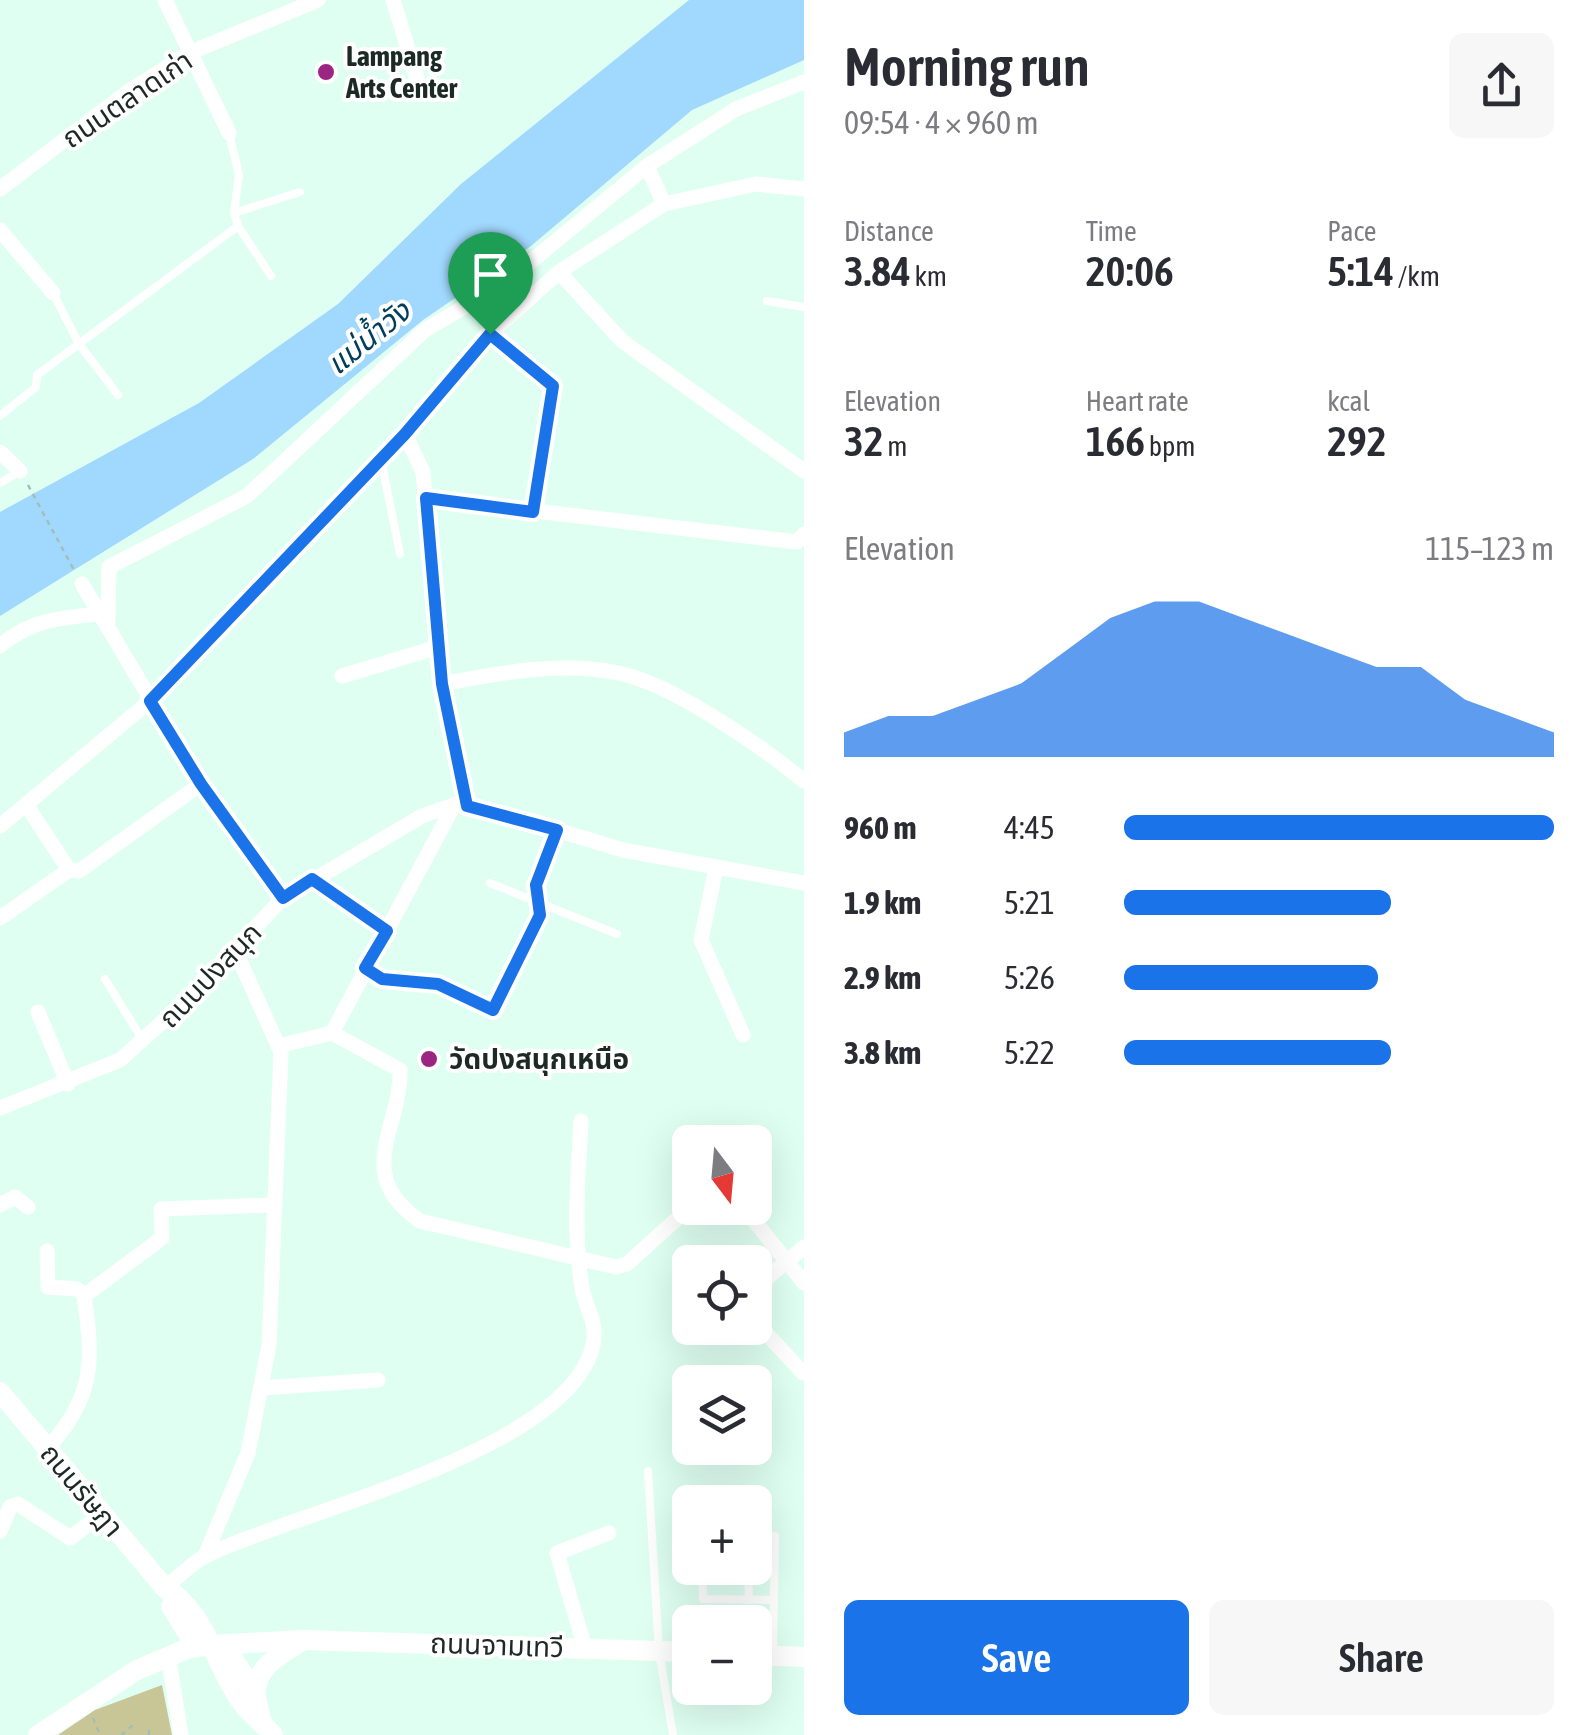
<!DOCTYPE html>
<html lang="en">
<head>
<meta charset="utf-8">
<style>
  :root { --surface:#fff; --page:#f7f7f7; --text:#2b2b33; --muted:#7c7c81; --accent:#1a73e8 }
  body { margin:0; font-family:"Asap Condensed","Noto Sans Thai",sans-serif; background:var(--page); color:var(--text); height:100vh; display:flex; flex-direction:column; font-size:38px; white-space:nowrap }
  * { box-sizing:border-box; margin:0 }
  p { font-size:32px; color:var(--muted) }
  .icon { flex:none; width:55px; height:55px; fill:none; stroke:currentColor; stroke-width:2; stroke-linecap:round; stroke-linejoin:round }
  .map { position:relative; flex:1; overflow:hidden }
  .side { display:flex; flex-direction:column; background:var(--surface); width:790px }
  .side>* { flex:none }
  .needle { width:65px; rotate:164deg }
  .fabs { position:absolute; left:672px; top:1125px; display:grid; gap:20px }
  .fabs a { display:grid; place-items:center; width:100px; height:100px; border-radius:15px; background:var(--surface); box-shadow:0 10px 40px #0002; font-size:50px }
  .pin { position:absolute; display:grid; place-items:center; width:85px; height:85px; color:#fff; margin:-102px -42px; border-radius:50% 50% 50% 0; rotate:-45deg; box-shadow:0 0 10px #0007 }
  .pin .icon { rotate:45deg }
  .round { display:grid; place-items:center; flex:none; width:105px; height:105px; border-radius:15px; background:var(--page) }
  .summary { display:flex; align-items:center; justify-content:space-between; height:170px; padding:0 40px }
  h1 { font-size:55px; font-weight:600; line-height:75px }
  .figures { display:grid; grid-template-columns:repeat(3,1fr); gap:15px; height:170px; padding:10px 40px }
  .figures div { display:grid; align-content:center }
  .figures b { font-size:42px; font-weight:600 }
  .figures small { font-size:28px; font-weight:400 }
  .figures p { font-size:28px }
  .chart { height:280px; padding:20px 40px }
  .chart p { display:flex; justify-content:space-between }
  .chart svg { width:100%; height:180px; margin-top:10px; fill:var(--accent); opacity:.7 }
  .primary-button { display:flex; gap:20px; margin-top:auto; padding:20px 40px }
  .primary-button a { flex:1; height:115px; border-radius:15px; background:var(--accent); color:#fff; font-size:40px; font-weight:600; line-height:115px; text-align:center }
  .primary-button a+a { background:var(--page); color:var(--text) }
  ul { padding:0 40px; list-style:none; font-size:32px }
  li { display:grid; grid-template-columns:160px 120px 1fr; align-items:center; height:75px }
  li i { height:25px; border-radius:12px; background:var(--accent) }
  main { display:flex; flex:1; min-height:0 }
  .map>svg:first-child { display:block }
  .green { fill:#c8c697 }
  .water { fill:#a1d8fd }
  .lines { fill:none; stroke-linecap:round; stroke-linejoin:round }
  .path { stroke:#a4beb5; stroke-width:2.5; stroke-dasharray:5 5; stroke-linecap:butt }
  .lane { stroke:#fff; stroke-width:8 }
  .street { stroke:#fff; stroke-width:15 }
  .secondary { stroke:#fff; stroke-width:20 }
  .route-casing { stroke:#fff; stroke-width:20 }
  .route { stroke:#1a73e8; stroke-width:12 }
  .poi-dot { fill:#9a2682; stroke:#fff; stroke-width:4 }
  .labels { text-anchor:middle; dominant-baseline:central; stroke-width:8; stroke-linejoin:round; paint-order:stroke }
  .poi-label { font-size:28px; font-weight:bold; fill:#1d2925; stroke:#fff; text-anchor:start }
  .street-label { font-size:28px; fill:#1d2925; stroke:#fff }
  .water-label { font-size:30px; font-style:italic; fill:#013e5b; stroke:#fff }
</style>
</head>
<body>
<main>
<div class="map">
<svg width="804" height="1735" viewBox="0 0 804 1735">
  <rect width="100%" height="100%" fill="#dffff3"/>
  <path class="green" d="M162,1685L172,1735H58L95,1710Z"/>
  <path class="water" d="M689,0H804V60L692,110L531,246L423,320L253,459L0,616V512L199,403L338,304L461,184Z"/>
  <g class="lines">
    <g class="path">
      <path d="M28,485L74,570"/>
      <path d="M93,1718L100,1735"/>
      <path d="M149,1730V1735"/>
      <path d="M121,1735L133,1725"/>
    </g>
    <g class="lane">
      <path d="M229,133L239,175L234,213L238,226L271,276"/>
      <path d="M234,213L300,192"/>
      <path d="M53,293L79,344L118,395"/>
      <path d="M767,301L804,307"/>
      <path d="M0,416L36,387L37,375L238,226"/>
      <path d="M381,459L400,554"/>
      <path d="M0,483L20,471"/>
      <path d="M490,883L617,934"/>
      <path d="M365,968L382,979L438,984L493,1010L539,915L537,885L557,830"/>
      <path d="M105,979L142,1039"/>
      <path d="M648,1471L659,1651L673,1735"/>
      <path d="M755,1535L775,1536L773,1651"/>
      <path d="M702,1568L703,1599L774,1600"/>
      <path d="M748,1568L749,1600"/>
    </g>
    <g class="street">
      <path d="M165,0L229,133"/>
      <path d="M393,0L420,88"/>
      <path d="M647,166L736,109L804,82"/>
      <path d="M0,189L129,91L189,53L318,0"/>
      <path d="M0,230L53,293"/>
      <path d="M559,272L622,341L804,471"/>
      <path d="M490,334L553,386L533,512"/>
      <path d="M405,434L423,472L442,684L467,807"/>
      <path d="M0,452L20,471"/>
      <path d="M426,498L797,542L804,534"/>
      <path d="M82,584L201,784L283,898"/>
      <path d="M108,623L109,567L247,496L425,330L505,283L647,166L664,204"/>
      <path d="M0,646C29,620 60,618 98,614"/>
      <path d="M342,676L438,647"/>
      <path d="M442,684C499,673 559,661 618,673C671,683 761,746 804,781"/>
      <path d="M27,806L69,870"/>
      <path d="M0,826L150,701L405,434L490,334L559,272L664,204L756,184L804,189"/>
      <path d="M716,868L701,940L743,1035"/>
      <path d="M312,879L387,931"/>
      <path d="M0,918L69,870L79,871L201,784"/>
      <path d="M38,1012L68,1084"/>
      <path d="M332,1033L400,1070C401,1129 352,1174 420,1221L616,1267L627,1264L690,1207"/>
      <path d="M332,1033L454,805"/>
      <path d="M278,1046L332,1033"/>
      <path d="M0,1108L120,1060L190,997L283,898L422,816L454,805L487,809L623,850L804,883"/>
      <path d="M0,1205L15,1197L28,1207"/>
      <path d="M744,1208L804,1283"/>
      <path d="M47,1251L48,1287L77,1289L84,1296"/>
      <path d="M755,1288L804,1247"/>
      <path d="M755,1321L803,1373"/>
      <path d="M262,1388L378,1380"/>
      <path d="M47,1449C94,1396 94,1364 84,1296L162,1238L161,1209L273,1205"/>
      <path d="M0,1531L10,1507L18,1504L70,1538L102,1514"/>
      <path d="M205,1556L248,1453L269,1345L281,1052L235,950"/>
      <path d="M165,1588C178,1577 192,1563 207,1555C295,1512 580,1449 594,1339C596,1321 585,1305 582,1288C573,1234 578,1175 581,1121"/>
      <path d="M585,1648L557,1553L609,1533"/>
      <path d="M170,1667L181,1735"/>
    </g>
    <g class="secondary">
      <path d="M0,1392L165,1588C205,1611 215,1664 240,1700C248,1713 263,1722 273,1735"/>
      <path d="M171,1606L190,1637L234,1660L255,1693L261,1720"/>
      <path d="M755,1655L804,1657"/>
      <path d="M255,1693C259,1663 279,1656 302,1641"/>
      <path d="M38,1735L137,1670L189,1648L212,1645L304,1640L690,1652"/>
    </g>
  </g>
  <g class="lines">
    <g class="route-casing">
      <path id="route" d="M490,334L553,386L533,512L426,498L442,684L467,806L557,830L536,885L540,915L493,1010L438,984L382,979L365,968L387,931L312,879L283,898L201,784L150,701L405,434Z"/>
    </g>
    <use href="#route" class="route"/>
  </g>
  <g class="poi-dot">
    <circle cx="326" cy="72" r="10"/>
    <circle cx="429" cy="1059" r="10"/>
  </g>
  <g class="labels">
    <g class="poi-label">
      <text x="346" y="56">Lampang<tspan x="346" dy="32">Arts Center</tspan></text>
      <text x="449" y="1059">วัดปงสนุกเหนือ</text>
    </g>
    <g class="street-label">
      <text transform="translate(127 99) rotate(-34)">ถนนตลาดเก่า</text>
      <text transform="translate(210 975) rotate(-46)">ถนนปงสนุก</text>
      <text transform="translate(82 1490) rotate(50)">ถนนรัษฎา</text>
      <text transform="translate(497 1645) rotate(2)">ถนนจามเทวี</text>
    </g>
    <g class="water-label">
      <text transform="translate(368 337) rotate(-39)">แม่น้ำวัง</text>
    </g>
  </g>
</svg>
<div class="fabs">
<a><svg class="needle" viewBox="-14 -14 28 28"><path d="M0-13l5 13h-10z" fill="#e53935"/><path d="M0 13l5-13h-10z" fill="#7c7c81"/></svg></a>
<a><svg class="icon" aria-label="locate" viewBox="0 0 24 24"><circle cx="12" cy="12" r="6"/><path d="M12 2v4M12 18v4M2 12h4M18 12h4"/></svg></a>
<a><svg class="icon" aria-label="layers" viewBox="0 0 24 24"><path d="M12 4l9 5-9 5-9-5zM3 14l9 5 9-5"/></svg></a>
<a>+</a>
<a>−</a>
</div>
<div class="pin" style="left:490px;top:334px;background:#1e9e55"><svg class="icon" aria-label="arrive" viewBox="0 0 24 24"><path d="M6 21V4h12l-3 4 3 4H6"/></svg></div>
</div>
<section class="side">
<div class="summary"><div><h1>Morning run</h1><p>09:54 · 4 × 960 m</p></div><a class="round"><svg class="icon" aria-label="share" viewBox="0 0 24 24"><path d="M12 15V3M7 8l5-5 5 5M5 13v7h14v-7"/></svg></a></div>
<div class="figures">
<div><p>Distance</p><b>3.84<small> km</small></b></div>
<div><p>Time</p><b>20:06</b></div>
<div><p>Pace</p><b>5:14<small> /km</small></b></div>
</div>
<div class="figures">
<div><p>Elevation</p><b>32<small> m</small></b></div>
<div><p>Heart rate</p><b>166<small> bpm</small></b></div>
<div><p>kcal</p><b>292</b></div>
</div>
<div class="chart"><p><span>Elevation</span>115–123 m</p>
<svg viewBox="0 0 160 44" preserveAspectRatio="none"><path d="M0 44V38L10 34L20 34L30 30L40 26L50 18L60 10L70 6L80 6L90 10L100 14L110 18L120 22L130 22L140 30L150 34L160 38V44z"/></svg>
</div>
<ul>
<li><b>960 m</b>4:45<i style="width:100%"></i></li>
<li><b>1.9 km</b>5:21<i style="width:62%"></i></li>
<li><b>2.9 km</b>5:26<i style="width:59%"></i></li>
<li><b>3.8 km</b>5:22<i style="width:62%"></i></li>
</ul>
<div class="primary-button"><a>Save</a><a>Share</a></div>
</section>
</main>
</body>
</html>
